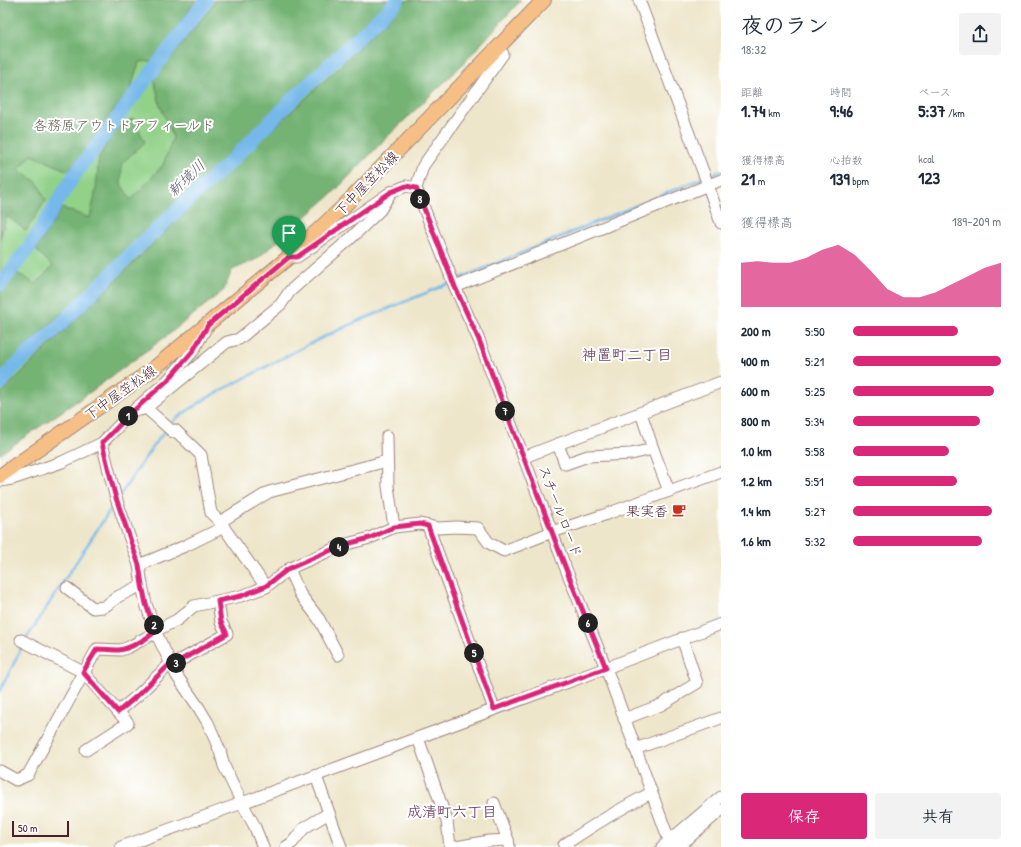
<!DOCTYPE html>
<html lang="ja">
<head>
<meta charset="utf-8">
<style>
  :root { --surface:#fff; --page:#f2f2f3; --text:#1f2937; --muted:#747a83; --accent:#db2777 }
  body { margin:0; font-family:"Patrick Hand","Klee One",sans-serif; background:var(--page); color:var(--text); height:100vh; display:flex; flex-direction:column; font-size:15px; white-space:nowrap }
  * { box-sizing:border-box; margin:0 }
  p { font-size:13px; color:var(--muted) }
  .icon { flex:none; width:22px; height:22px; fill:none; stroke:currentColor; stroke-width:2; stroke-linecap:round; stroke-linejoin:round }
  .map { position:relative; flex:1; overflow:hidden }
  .sheet { display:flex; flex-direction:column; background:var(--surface); width:300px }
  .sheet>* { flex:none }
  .scale { position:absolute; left:12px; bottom:10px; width:57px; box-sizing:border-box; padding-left:4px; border:2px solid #4a1f2b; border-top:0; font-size:11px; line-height:14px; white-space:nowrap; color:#4a1f2b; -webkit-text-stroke:3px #fff; paint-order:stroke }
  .pin { position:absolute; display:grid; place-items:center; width:34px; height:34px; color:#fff; margin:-41px -17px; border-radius:50% 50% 50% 0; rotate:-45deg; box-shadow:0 0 4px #0007 }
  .pin .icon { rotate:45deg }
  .km { position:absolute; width:20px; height:20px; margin:-10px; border-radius:50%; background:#222; color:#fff; font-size:11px; line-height:20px; text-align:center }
  .round { display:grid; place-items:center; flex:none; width:42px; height:42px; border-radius:4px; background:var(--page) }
  .overview { display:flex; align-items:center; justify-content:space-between; height:68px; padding:0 20px }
  h1 { font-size:22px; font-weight:700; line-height:30px }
  .metrics { display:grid; grid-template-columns:repeat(3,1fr); gap:6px; height:68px; padding:4px 20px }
  .metrics div { display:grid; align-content:center }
  .metrics b { font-size:17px; font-weight:700 }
  .metrics small { font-size:11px; font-weight:400 }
  .metrics p { font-size:11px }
  .chart { height:112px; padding:8px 20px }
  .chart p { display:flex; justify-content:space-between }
  .chart svg { width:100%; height:72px; margin-top:4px; fill:var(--accent); opacity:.7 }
  .action { display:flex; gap:8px; margin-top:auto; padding:8px 20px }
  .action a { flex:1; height:46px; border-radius:4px; background:var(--accent); color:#fff; font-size:16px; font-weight:700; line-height:46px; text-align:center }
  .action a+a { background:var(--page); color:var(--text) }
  ul { padding:0 20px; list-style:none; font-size:13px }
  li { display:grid; grid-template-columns:64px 48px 1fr; align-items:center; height:30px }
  li i { height:10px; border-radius:5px; background:var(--accent) }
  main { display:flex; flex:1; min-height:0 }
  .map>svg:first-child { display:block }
  .green { fill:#91d188; stroke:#6e785a }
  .forest { fill:#74b374; stroke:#5f6950 }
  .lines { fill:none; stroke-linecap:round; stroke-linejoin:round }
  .stream { stroke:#74b8ea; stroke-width:2.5 }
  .river { stroke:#74b8ea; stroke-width:14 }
  .minor-casing { stroke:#9c827a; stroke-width:13 }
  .major-casing { stroke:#9c827a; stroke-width:16 }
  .minor { stroke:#fff; stroke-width:11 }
  .major { stroke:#f5bf86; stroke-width:14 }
  .route-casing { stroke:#fff; stroke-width:8 }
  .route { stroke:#db2777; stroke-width:5 }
  .labels { text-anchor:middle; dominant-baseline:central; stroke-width:4; stroke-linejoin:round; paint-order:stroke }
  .park-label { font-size:14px; fill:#635d4c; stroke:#fff }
  .street-label { font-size:14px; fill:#4a1f2b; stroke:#fff }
  .poi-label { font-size:14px; fill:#4a1f2b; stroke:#fff; text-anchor:end }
  .water-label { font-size:15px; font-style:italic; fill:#59556e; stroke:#fff }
  .neighbourhood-label { font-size:15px; font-weight:bold; fill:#774f6e; stroke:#fff }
</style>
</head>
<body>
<main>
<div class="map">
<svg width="721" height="847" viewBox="0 0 721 847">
  <rect width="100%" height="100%" fill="#fff"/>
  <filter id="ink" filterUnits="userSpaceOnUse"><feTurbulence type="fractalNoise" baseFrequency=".025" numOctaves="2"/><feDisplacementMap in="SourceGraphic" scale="8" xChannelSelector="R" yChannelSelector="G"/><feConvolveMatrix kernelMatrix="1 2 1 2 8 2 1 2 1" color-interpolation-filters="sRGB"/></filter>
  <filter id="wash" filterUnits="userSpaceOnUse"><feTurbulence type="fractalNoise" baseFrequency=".012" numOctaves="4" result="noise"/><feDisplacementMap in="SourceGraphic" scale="16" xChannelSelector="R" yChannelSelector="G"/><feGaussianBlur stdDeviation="0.9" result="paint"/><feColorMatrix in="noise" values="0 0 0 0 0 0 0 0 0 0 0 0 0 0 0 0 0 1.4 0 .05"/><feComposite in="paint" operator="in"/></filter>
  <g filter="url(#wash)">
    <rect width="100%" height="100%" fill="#eee6ca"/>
    <path class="green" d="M45,0H435L0,411V84Z"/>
    <g class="forest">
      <path d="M0,0H196L154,61L139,62L130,91L108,117L87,148L68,171L32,155L18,170L37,182L46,200L26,231L7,216L0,238Z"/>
      <path d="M216,0H392L162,217L95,285L42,331L0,375V294L17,273L36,284L53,266L36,250L62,208L90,218L96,189L99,157L113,133L133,118L145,142L122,163L121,184L131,200L163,165L173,137L160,105L154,79L209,10Z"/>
      <path d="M407,0H521L461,66L386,138L332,194L257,259L232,270L224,290L168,335L93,390L0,454V395L10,384L220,178L335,71Z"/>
    </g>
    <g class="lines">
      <g class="stream">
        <path d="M708,176L721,171"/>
        <path d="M456,280L703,178"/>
        <path d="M170,425L175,419L207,398L313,342L356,322L450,283"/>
        <path d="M119,497L155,443L166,430"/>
        <path d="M26,639L114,504"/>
        <path d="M0,691L23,645"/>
      </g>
      <g class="river">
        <path d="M0,285L28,249L75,174L206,0"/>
        <path d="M0,384L13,368L62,323L144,241L230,162L294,98L398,0"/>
      </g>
    </g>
  </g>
  <g filter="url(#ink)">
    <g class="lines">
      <g class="minor-casing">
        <g id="minor">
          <path d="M639,0L704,174L721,223"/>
          <path d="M416,188L455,287L479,340L566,569L606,668L669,840L673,847"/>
          <path d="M416,188L423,166L503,54"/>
          <path d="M293,257H297L391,192L406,186L416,188"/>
          <path d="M455,287L721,180"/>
          <path d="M146,408L227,342L239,339L281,304L290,291L351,238L380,210L391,192"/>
          <path d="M140,410L146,408L173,432"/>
          <path d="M641,413L653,449L669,491"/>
          <path d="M175,430L201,455L211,513L220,522"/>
          <path d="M387,436L388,486L394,527"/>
          <path d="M102,443L115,495L139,565L142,585L146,604L155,631L177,676L199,708L208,723L220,751L224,766L242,803L254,825L263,847"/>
          <path d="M558,444L565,464L588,456L631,454L653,449"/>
          <path d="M524,457L721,382"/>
          <path d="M0,481L12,479L62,462L102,443L132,412L168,380L193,351L206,328"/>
          <path d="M428,526L494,709"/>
          <path d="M139,565L185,546L224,527"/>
          <path d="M289,569L300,594L319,619L338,655"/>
          <path d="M266,587L220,522L269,492L387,461"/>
          <path d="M67,588L93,608L104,607L119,596L142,585"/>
          <path d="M21,640L83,672L128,723L86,750"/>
          <path d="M172,665L227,634L221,622L218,601"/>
          <path d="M118,712L138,695L171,663"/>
          <path d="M624,719L661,705L697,683L682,638"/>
          <path d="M418,738L447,821L450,847"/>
          <path d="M635,749L721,718"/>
          <path d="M0,771L16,780L28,775L97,649L121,650L129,647L151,635L155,631L177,620L194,606L241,596L266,587L289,569L297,565L343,545L370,538L394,527L420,524L438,528L456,527L478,528L489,543L504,551L552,532L604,515L721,472"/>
          <path d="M316,776L341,847"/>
          <path d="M494,803L508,840L509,846"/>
          <path d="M121,847L242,803L606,668L721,624"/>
          <path d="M286,847L292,843L304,828L329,813"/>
          <path d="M456,847L489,841L508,840"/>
          <path d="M564,847V845C592,826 621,808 651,793"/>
          <path d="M662,847L721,797"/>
          <path d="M678,847L721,810"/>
        </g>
      </g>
      <g class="major-casing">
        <path id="major" d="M0,476L152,370L289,257L342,208L544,0"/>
      </g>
      <use href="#minor" class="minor"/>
      <use href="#major" class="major"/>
    </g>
  </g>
  <g class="lines" filter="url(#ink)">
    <g class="route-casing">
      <path id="route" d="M406,186L416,188L455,287L479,340L566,569L606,668L494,709L428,526L420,524L394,527L370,538L343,545L288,569L266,586L241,596L218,601L221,622L227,634L172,665L171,663L138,695L118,712L83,672L97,649C104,649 112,650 119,650C129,649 149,638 155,631L146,604L142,585L139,565L115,495L102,443L132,412L168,380L193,351L208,325L289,257H297L391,192Z"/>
    </g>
    <use href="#route" class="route"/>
  </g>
  <defs>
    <g id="cafe-bare" transform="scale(1.08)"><path d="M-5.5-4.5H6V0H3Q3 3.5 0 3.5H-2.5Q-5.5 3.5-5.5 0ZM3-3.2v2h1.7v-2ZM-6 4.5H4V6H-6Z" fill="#c8321e" stroke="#fff" stroke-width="2.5" paint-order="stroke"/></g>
  </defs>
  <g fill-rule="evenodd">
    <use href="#cafe-bare" x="679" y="510"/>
  </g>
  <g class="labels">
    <g class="park-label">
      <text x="124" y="124">各務原アウトドアフィールド</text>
    </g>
    <g class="street-label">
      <text transform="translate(366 183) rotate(-46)">下中屋笠松線</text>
      <text transform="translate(120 392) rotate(-35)">下中屋笠松線</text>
      <text transform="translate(561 511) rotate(69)">スチールロード</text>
    </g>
    <g class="poi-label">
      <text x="668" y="510">果実香</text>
    </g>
    <g class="water-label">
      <text transform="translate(186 178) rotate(-44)">新境川</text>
    </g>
    <g class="neighbourhood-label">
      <text x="627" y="354">神置町二丁目</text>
      <text x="452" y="811">成清町六丁目</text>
    </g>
  </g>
</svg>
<div class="scale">50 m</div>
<div class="pin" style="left:289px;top:257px;background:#1e9e55"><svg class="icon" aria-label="arrive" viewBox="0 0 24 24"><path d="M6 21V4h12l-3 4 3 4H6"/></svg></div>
<b class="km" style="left:128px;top:416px">1</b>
<b class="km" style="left:154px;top:625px">2</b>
<b class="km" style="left:176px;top:663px">3</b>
<b class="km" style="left:339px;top:547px">4</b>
<b class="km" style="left:474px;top:653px">5</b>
<b class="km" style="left:588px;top:623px">6</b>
<b class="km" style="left:505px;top:411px">7</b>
<b class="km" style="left:420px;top:199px">8</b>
</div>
<section class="sheet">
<div class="overview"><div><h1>夜のラン</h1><p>18:32</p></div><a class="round"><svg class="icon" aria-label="share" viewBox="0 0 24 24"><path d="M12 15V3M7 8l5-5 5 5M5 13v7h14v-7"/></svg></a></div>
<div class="metrics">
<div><p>距離</p><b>1.74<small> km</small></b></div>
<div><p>時間</p><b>9:46</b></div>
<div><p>ペース</p><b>5:37<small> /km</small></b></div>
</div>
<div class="metrics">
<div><p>獲得標高</p><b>21<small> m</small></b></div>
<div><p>心拍数</p><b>139<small> bpm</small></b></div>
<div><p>kcal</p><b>123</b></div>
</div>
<div class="chart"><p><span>獲得標高</span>189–209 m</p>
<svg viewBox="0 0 160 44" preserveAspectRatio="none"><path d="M0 44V17L10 16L20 17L30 17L40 14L50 9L60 6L70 12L80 22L90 33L100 38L110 38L120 35L130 30L140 25L150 20L160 17V44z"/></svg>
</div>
<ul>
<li><b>200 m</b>5:50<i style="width:71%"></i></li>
<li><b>400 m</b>5:21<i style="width:100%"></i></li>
<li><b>600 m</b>5:25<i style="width:95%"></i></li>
<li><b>800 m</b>5:34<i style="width:86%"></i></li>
<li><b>1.0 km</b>5:58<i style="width:65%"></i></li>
<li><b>1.2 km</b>5:51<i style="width:70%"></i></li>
<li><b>1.4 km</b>5:27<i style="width:94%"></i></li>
<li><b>1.6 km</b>5:32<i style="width:87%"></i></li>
</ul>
<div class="action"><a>保存</a><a>共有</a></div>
</section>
</main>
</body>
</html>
